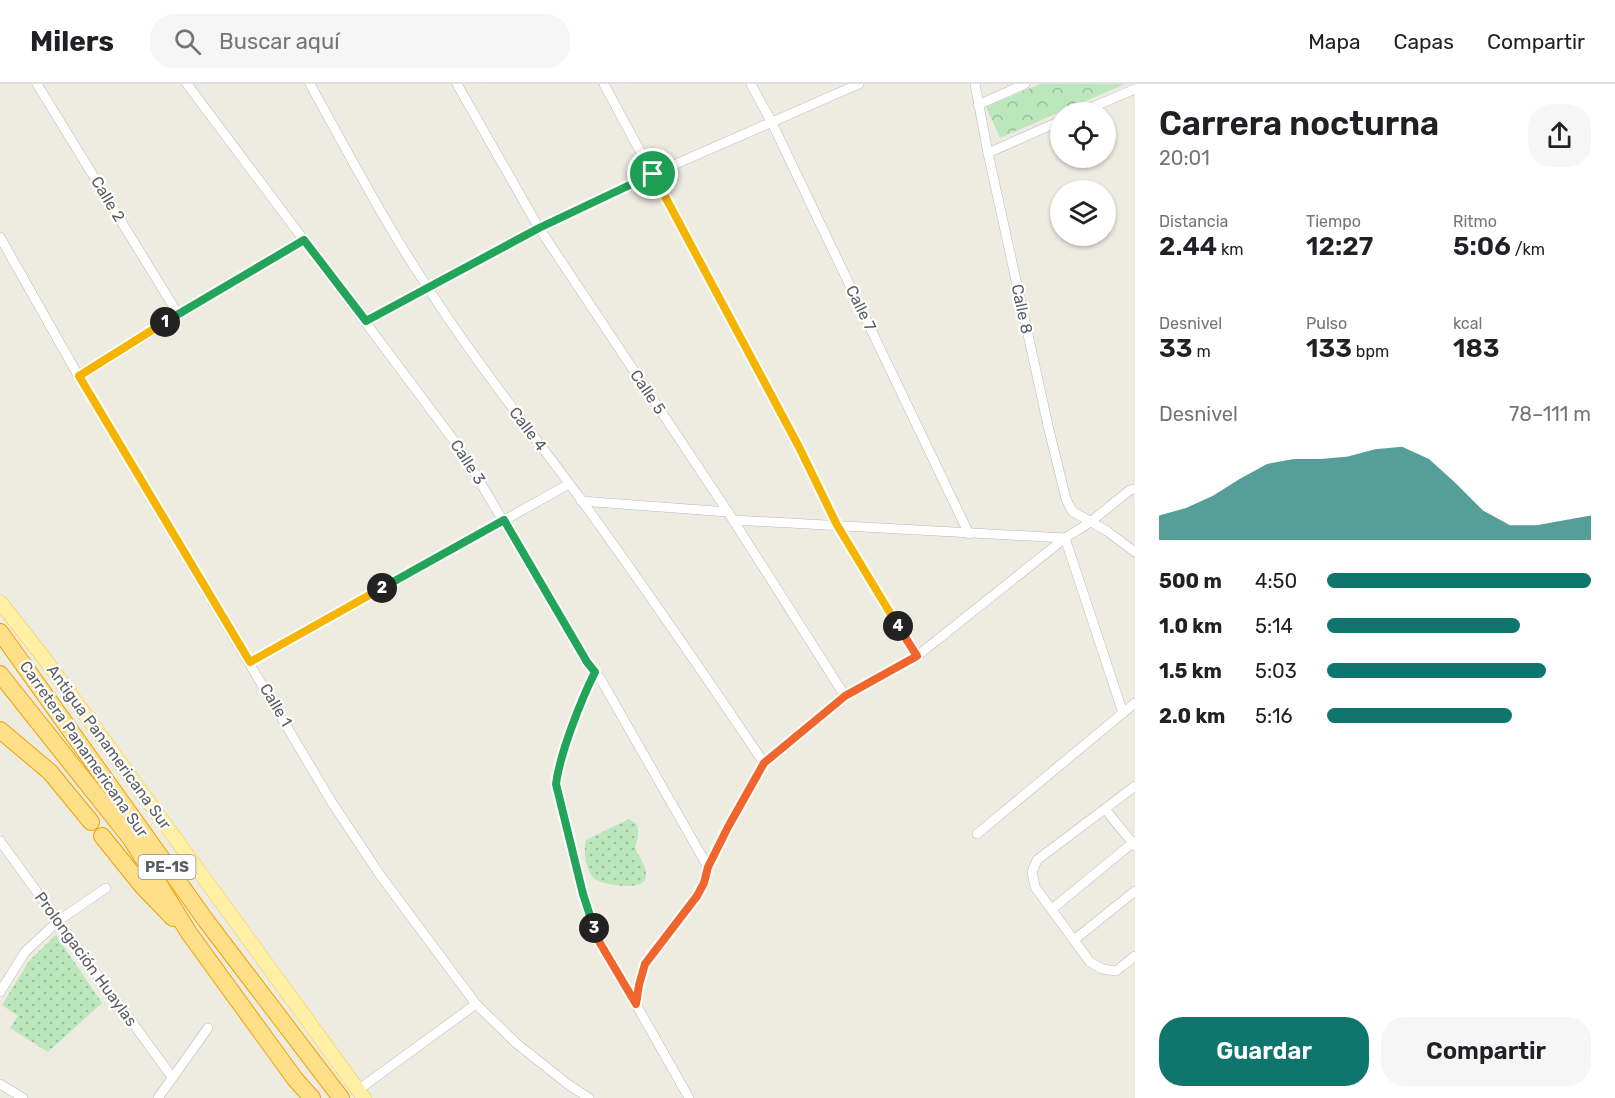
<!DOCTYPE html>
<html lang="es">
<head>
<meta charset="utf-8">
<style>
  :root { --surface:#fff; --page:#f6f6f6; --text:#202124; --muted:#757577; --line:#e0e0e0; --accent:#0f766e }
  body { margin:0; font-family:Rubik,sans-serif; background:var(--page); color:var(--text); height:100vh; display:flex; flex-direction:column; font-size:22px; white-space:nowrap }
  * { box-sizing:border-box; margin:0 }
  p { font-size:20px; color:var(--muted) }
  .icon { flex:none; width:33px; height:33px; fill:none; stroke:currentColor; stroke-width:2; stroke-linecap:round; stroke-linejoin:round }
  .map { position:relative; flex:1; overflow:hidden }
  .details { display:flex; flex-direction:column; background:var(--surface); width:480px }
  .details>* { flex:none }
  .fabs { position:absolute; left:1050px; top:18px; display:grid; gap:12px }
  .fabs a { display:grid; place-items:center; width:66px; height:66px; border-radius:50%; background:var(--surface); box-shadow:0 2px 4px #0004; font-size:30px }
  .pin { position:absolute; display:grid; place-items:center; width:51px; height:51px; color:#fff; margin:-26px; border:3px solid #fff; border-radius:50%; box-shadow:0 2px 6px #0007 }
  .km { position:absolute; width:30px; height:30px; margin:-15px; border-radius:50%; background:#222; color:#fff; font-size:16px; line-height:30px; text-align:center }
  .round { display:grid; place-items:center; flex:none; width:63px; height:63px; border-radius:24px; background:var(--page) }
  .overview { display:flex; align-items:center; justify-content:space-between; height:102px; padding:0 24px }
  h1 { font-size:33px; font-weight:600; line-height:45px }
  .figures { display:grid; grid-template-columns:repeat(3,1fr); gap:9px; height:102px; padding:6px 24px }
  .figures div { display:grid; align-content:center }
  .figures b { font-size:26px; font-weight:600 }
  .figures small { font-size:16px; font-weight:400 }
  .figures p { font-size:16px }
  .chart { height:168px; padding:12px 24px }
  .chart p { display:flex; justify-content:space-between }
  .chart svg { width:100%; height:108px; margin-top:6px; fill:var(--accent); opacity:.7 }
  .button { display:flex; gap:12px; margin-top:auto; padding:12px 24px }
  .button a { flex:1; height:69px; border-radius:24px; background:var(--accent); color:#fff; font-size:24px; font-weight:600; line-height:69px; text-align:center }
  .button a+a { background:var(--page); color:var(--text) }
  ul { padding:0 24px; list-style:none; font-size:20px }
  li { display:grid; grid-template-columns:96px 72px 1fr; align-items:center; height:45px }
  li i { height:15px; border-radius:8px; background:var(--accent) }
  header { display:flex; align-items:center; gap:36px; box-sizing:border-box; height:84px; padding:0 30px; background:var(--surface); border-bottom:2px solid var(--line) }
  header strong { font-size:28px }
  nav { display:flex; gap:33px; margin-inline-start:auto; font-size:21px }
  .search { width:420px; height:54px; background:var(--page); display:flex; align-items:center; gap:15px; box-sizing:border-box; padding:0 21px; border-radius:24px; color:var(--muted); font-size:22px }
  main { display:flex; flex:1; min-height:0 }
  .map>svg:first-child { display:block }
  .grass { fill:url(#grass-dots) }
  .park { fill:url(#park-crowns) }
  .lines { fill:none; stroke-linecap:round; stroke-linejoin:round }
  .minor-casing { stroke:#b7babf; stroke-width:10 }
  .primary-casing { stroke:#f7c750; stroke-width:15 }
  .motorway-casing { stroke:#efa200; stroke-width:18 }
  .minor { stroke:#fff; stroke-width:9 }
  .primary { stroke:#fff0a5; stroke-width:14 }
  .motorway { stroke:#ffdf87; stroke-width:16 }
  .split-1-casing { stroke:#fff; stroke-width:12 }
  .split-2-casing { stroke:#fff; stroke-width:12 }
  .split-3-casing { stroke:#fff; stroke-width:12 }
  .split-4-casing { stroke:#fff; stroke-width:12 }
  .split-5-casing { stroke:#fff; stroke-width:12 }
  .split-1 { stroke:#22a559; stroke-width:8 }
  .split-2 { stroke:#f5b400; stroke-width:8 }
  .split-3 { stroke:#22a559; stroke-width:8 }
  .split-4 { stroke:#f0652b; stroke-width:8 }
  .split-5 { stroke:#f5b400; stroke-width:8 }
  .labels { text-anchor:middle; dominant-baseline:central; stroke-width:4.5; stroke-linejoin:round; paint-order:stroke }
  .shield { fill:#fff; stroke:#8c8e92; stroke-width:1.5 }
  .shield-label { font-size:15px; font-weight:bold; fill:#5a5e63 }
  .street-label { font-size:16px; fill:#5a5e63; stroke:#fff }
</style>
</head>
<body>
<header>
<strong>Milers</strong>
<div class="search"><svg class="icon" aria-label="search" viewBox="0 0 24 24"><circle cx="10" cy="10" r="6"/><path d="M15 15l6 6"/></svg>Buscar aquí</div>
<nav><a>Mapa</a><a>Capas</a><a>Compartir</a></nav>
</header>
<main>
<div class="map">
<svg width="1135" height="1014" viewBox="0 0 1135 1014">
  <defs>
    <pattern id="grass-dots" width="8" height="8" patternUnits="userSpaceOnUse" patternTransform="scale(1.5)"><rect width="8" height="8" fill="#bce7bc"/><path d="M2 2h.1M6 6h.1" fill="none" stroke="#9cbe9c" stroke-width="1.8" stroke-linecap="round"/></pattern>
    <pattern id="park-crowns" width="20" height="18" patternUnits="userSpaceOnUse" patternTransform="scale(1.5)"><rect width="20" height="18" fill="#bce7bc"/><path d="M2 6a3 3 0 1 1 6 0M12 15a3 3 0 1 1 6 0" fill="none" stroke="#9cbe9c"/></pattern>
  </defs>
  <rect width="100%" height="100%" fill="#eeebe1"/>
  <g class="grass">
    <path d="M629,735L636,739C640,749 638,753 635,763C638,773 647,781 646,793C644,808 604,801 595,795C586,789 583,766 586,756Z"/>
    <path d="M56,851L102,919L48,968L10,944L18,932L2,921L29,877Z"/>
  </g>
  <path class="park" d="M1040,0H1125L1000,54L986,23Z"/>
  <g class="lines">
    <g class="minor-casing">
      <g id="minor">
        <path d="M37,0L178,230"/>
        <path d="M187,0L461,366L587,578L600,594L708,783"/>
        <path d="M310,0C348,69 385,139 428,204C475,277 529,345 580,414C643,501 704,590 764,679"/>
        <path d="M457,0L539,144L728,428L845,612"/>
        <path d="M604,0L799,363L837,442L917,572"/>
        <path d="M751,0L772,39L969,450"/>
        <path d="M975,0L988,69L1049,346L1066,415L1072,427L1107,447L1135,468"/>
        <path d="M978,21L1025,0"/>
        <path d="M1081,28L1135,5"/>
        <path d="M988,69L1060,37"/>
        <path d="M0,153L79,293L331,717L380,791L476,920L516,959L569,1001L589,1014"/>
        <path d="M366,237L539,144L653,90L859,0"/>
        <path d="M79,293L185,226L304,156"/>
        <path d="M581,417L728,428"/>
        <path d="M733,436L1065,454L1123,629"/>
        <path d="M250,578L569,400"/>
        <path d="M595,588C581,617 560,668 556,700L583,810L598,853L689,1014"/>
        <path d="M1135,702L1037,776L1032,788L1035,803L1090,878L1102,885L1116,887L1135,872"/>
        <path d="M1105,725L1135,762"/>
        <path d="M977,750L1135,619"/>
        <path d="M0,757L172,993"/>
        <path d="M1052,825L1135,757"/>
        <path d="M1074,856L1135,807"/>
        <path d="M0,908L25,868L58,837L106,804"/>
        <path d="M636,920L638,901L645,880L697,812L703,799L708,783L728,743L764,679L845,612L917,572L1065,454L1089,439L1130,406L1135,405"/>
        <path d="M0,1000L23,1014"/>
        <path d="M358,1006L476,920"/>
        <path d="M158,1014L208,944"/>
      </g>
    </g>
    <g class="primary-casing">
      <path id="primary" d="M0,518L44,574L364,1014"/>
    </g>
    <g class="motorway-casing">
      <g id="motorway">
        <path d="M0,548L207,838L341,1014"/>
        <path d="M0,590L131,755L189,849L295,995L312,1014"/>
        <path d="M0,646L50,688L91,738"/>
        <path d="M102,752L143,803L173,834"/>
      </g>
    </g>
    <use href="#minor" class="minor"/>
    <use href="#primary" class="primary"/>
    <use href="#motorway" class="motorway"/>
  </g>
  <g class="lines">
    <g class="split-1-casing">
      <path id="split-1" d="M165,238L304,156L366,237L539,144L653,90"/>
    </g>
    <g class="split-2-casing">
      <path id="split-2" d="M165,238L79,292L250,578L382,504"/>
    </g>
    <g class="split-3-casing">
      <path id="split-3" d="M382,504L504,436L587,578L595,588C581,616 560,669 556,700L583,810L594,844"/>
    </g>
    <g class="split-4-casing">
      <path id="split-4" d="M594,844L597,854L636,920L639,901L645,880L697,812L704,799L708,783L728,743L764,679L845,612L917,572L898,542"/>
    </g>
    <g class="split-5-casing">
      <path id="split-5" d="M653,90L799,363L837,441L898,542"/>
    </g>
    <use href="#split-1" class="split-1"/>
    <use href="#split-2" class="split-2"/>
    <use href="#split-3" class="split-3"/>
    <use href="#split-4" class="split-4"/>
    <use href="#split-5" class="split-5"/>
  </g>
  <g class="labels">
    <rect class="shield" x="138.5" y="771" width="57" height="24" rx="4.5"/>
    <g class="shield-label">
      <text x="167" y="783">PE-1S</text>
    </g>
    <g class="street-label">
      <text transform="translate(108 115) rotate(59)">Calle 2</text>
      <text transform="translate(861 224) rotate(64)">Calle 7</text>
      <text transform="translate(1022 225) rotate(78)">Calle 8</text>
      <text transform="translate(648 308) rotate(56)">Calle 5</text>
      <text transform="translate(528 345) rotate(53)">Calle 4</text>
      <text transform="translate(468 378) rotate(57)">Calle 3</text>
      <text transform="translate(276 621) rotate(59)">Calle 1</text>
      <text transform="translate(109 663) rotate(54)">Antigua Panamericana Sur</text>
      <text transform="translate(84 665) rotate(55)">Carretera Panamericana Sur</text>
      <text transform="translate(86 875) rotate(54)">Prolongación Huaylas</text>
    </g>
  </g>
</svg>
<div class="fabs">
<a><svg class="icon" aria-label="locate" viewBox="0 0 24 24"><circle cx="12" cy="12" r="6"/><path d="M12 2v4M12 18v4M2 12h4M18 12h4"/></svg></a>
<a><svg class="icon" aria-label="layers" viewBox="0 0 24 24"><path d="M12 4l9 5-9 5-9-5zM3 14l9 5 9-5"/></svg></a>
</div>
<div class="pin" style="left:653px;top:90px;background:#1e9e55"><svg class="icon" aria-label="arrive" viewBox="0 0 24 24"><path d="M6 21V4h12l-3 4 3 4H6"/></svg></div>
<b class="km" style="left:165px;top:238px">1</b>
<b class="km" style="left:382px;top:504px">2</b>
<b class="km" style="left:594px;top:844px">3</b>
<b class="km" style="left:898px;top:542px">4</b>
</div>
<section class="details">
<div class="overview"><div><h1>Carrera nocturna</h1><p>20:01</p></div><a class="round"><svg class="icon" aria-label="share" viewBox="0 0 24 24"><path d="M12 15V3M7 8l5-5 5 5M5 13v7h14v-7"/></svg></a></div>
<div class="figures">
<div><p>Distancia</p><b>2.44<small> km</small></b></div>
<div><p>Tiempo</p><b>12:27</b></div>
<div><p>Ritmo</p><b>5:06<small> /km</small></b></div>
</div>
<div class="figures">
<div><p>Desnivel</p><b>33<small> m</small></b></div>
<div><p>Pulso</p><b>133<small> bpm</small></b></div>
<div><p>kcal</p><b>183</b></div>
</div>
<div class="chart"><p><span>Desnivel</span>78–111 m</p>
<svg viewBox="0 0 160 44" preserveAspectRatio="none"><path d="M0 44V34L10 31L20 26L30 19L40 13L50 11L60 11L70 10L80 7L90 6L100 11L110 21L120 32L130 38L140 38L150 36L160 34V44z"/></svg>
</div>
<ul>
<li><b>500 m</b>4:50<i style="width:100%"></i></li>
<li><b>1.0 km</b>5:14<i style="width:73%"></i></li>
<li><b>1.5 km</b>5:03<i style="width:83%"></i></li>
<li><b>2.0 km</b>5:16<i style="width:70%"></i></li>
</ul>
<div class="button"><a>Guardar</a><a>Compartir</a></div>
</section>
</main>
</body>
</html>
